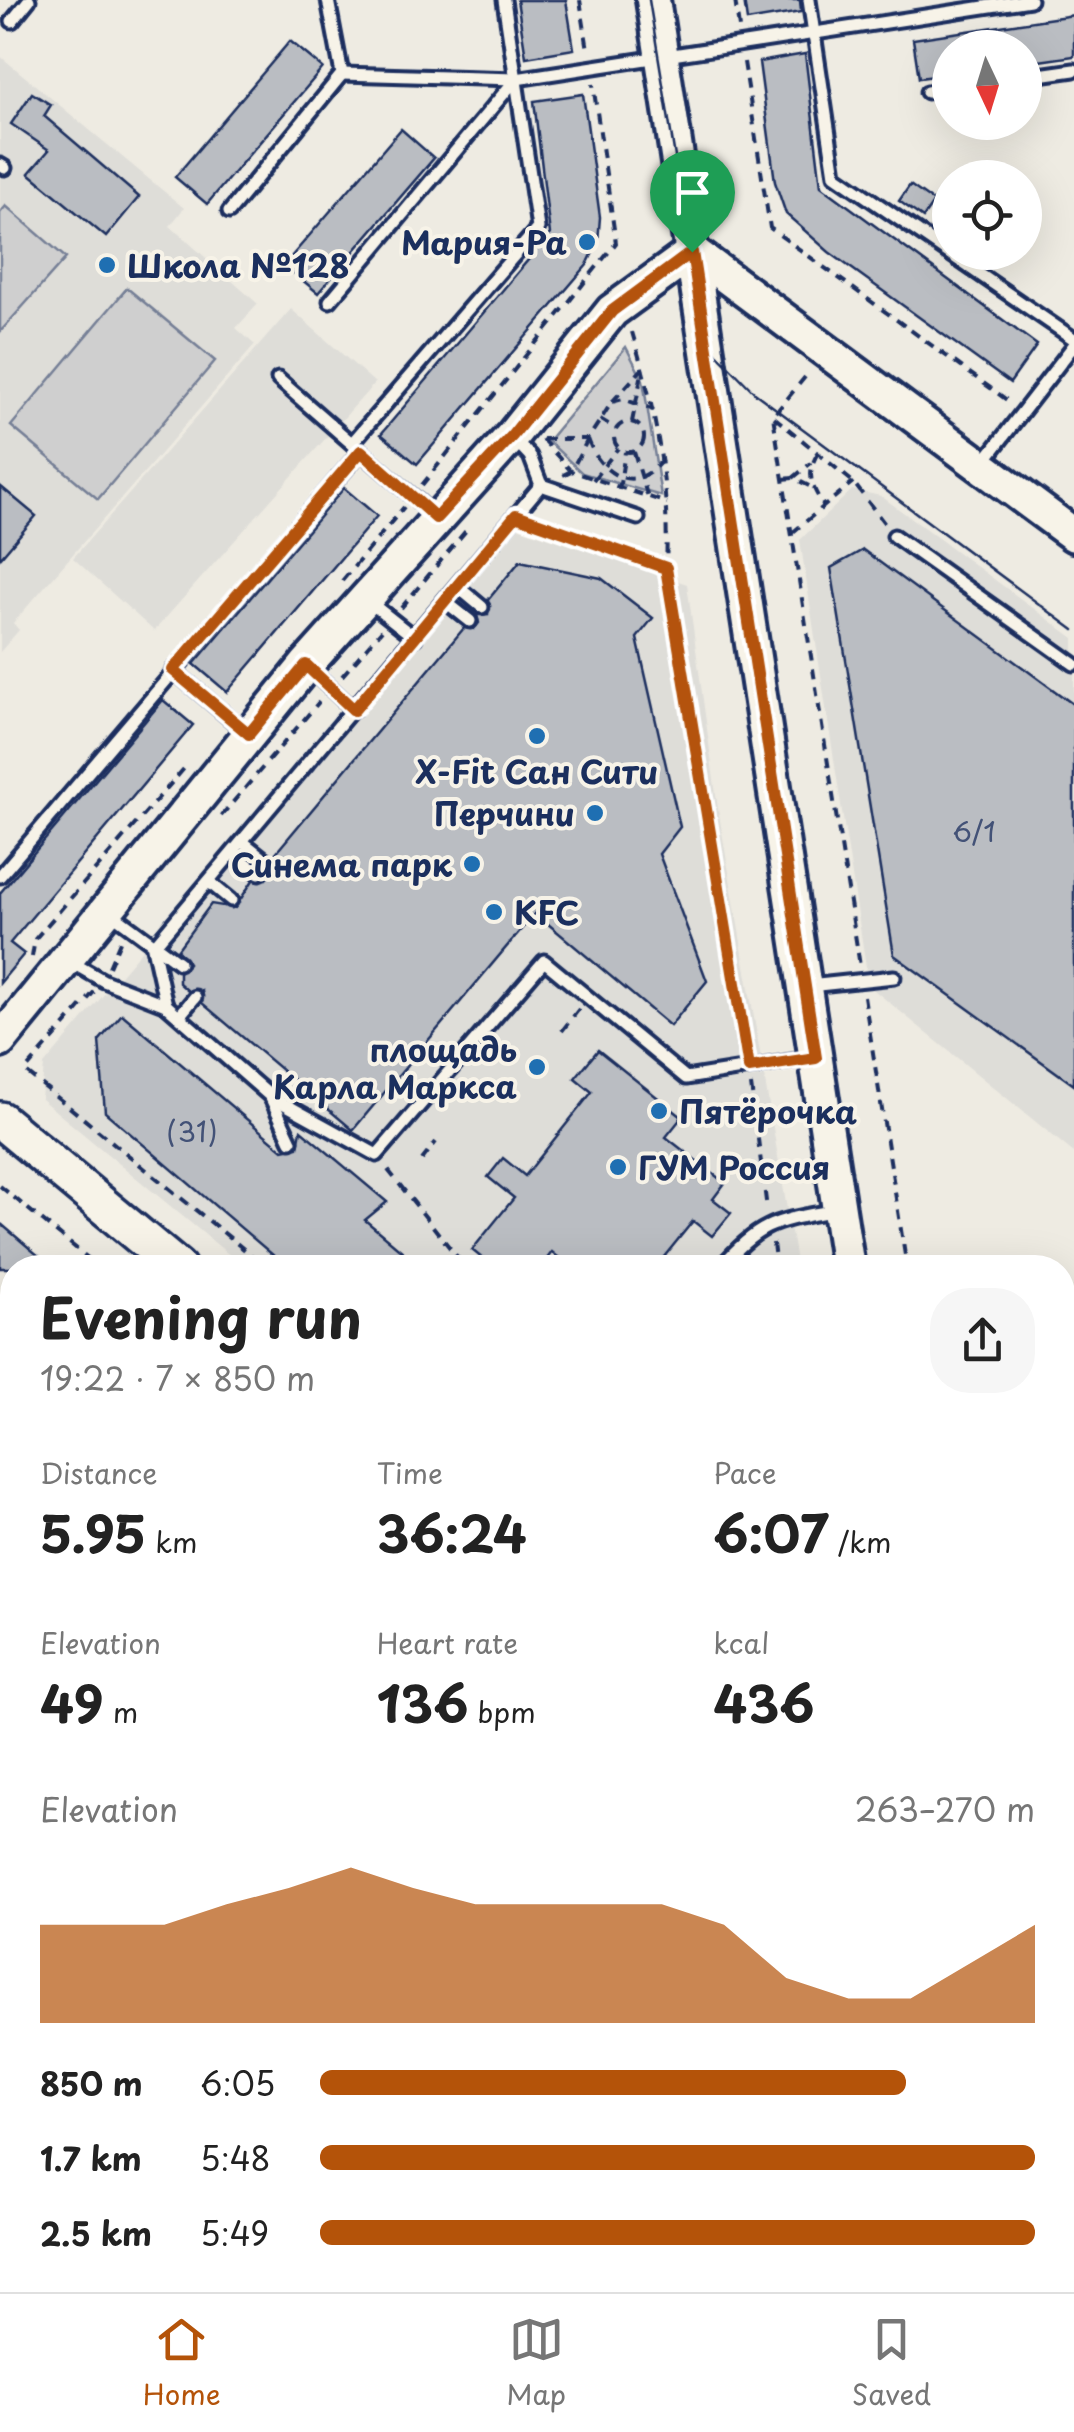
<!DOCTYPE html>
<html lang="en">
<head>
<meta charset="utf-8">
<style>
  :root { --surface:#fff; --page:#f6f6f6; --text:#222; --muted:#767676; --line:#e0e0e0; --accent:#b45309 }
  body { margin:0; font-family:"Playpen Sans",sans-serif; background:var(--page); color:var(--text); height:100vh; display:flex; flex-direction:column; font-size:38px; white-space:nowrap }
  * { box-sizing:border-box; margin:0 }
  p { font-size:32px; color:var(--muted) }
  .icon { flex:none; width:55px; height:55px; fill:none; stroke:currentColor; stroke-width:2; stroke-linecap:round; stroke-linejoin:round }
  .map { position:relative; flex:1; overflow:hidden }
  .side { position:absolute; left:0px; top:1255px; width:1075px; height:1038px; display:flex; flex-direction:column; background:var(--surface); border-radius:40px 40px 0 0; box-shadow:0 10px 40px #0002 }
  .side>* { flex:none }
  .needle { width:65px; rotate:176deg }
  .controls { position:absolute; left:932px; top:30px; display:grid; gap:20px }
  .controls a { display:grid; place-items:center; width:110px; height:110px; border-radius:50%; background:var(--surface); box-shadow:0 10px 40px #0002; font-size:50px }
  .pin { position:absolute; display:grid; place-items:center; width:85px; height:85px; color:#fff; margin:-102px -42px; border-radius:50% 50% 50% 0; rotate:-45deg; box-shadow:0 0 10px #0007 }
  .pin .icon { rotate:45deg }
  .round { display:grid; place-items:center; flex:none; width:105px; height:105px; border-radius:40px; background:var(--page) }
  .overview { display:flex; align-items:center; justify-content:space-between; height:170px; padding:0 40px }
  h1 { font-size:55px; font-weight:700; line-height:75px }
  .stats { display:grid; grid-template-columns:repeat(3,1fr); gap:15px; height:170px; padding:10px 40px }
  .stats div { display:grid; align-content:center }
  .stats b { font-size:50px; font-weight:700 }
  .stats small { font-size:28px; font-weight:400 }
  .stats p { font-size:28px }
  .chart { height:280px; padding:20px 40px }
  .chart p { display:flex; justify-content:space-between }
  .chart svg { width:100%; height:180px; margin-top:10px; fill:var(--accent); opacity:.7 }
  ul { padding:0 40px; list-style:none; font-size:32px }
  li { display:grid; grid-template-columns:160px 120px 1fr; align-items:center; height:75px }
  li i { height:25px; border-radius:12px; background:var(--accent) }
  .tab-bar { display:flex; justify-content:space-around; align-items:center; height:140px; border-top:2px solid var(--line); background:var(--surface); font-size:28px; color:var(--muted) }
  .tab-bar a { display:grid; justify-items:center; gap:5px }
  .tab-bar .selected { color:var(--accent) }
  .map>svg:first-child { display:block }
  .built { fill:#deddd8 }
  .green { fill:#cfcfcf; stroke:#757f96; stroke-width:2.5 }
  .building { fill:#babdc2; stroke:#1b2f5e; stroke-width:2.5 }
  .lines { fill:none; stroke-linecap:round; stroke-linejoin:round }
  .lane-casing { stroke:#1b2f5e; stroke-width:19 }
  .secondary-casing { stroke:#1b2f5e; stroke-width:40 }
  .primary-casing { stroke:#1b2f5e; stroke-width:42 }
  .path { stroke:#1b2f5e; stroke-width:4; stroke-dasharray:10 8; stroke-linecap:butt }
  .lane { stroke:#f7f3e8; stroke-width:11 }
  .secondary { stroke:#f7f3e8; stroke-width:32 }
  .primary { stroke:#f7f3e8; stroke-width:35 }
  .tram { stroke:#1b2f5e; stroke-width:2.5 }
  .route-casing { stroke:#fff; stroke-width:20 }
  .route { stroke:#b45309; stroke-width:12 }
  .poi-dot { fill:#1f6fb2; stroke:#f7f3e8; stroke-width:4 }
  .labels { text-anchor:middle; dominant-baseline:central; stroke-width:8; stroke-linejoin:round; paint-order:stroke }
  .number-label { font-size:28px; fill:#435277 }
  .poi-label { font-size:32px; font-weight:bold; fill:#1b2f5e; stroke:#f7f3e8; text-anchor:end }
</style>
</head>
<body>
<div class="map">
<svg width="1074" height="2292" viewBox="0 0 1074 2292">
  <rect width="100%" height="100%" fill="#eeebe2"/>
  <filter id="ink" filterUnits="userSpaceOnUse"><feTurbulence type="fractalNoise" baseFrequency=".01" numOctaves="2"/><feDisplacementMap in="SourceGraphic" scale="20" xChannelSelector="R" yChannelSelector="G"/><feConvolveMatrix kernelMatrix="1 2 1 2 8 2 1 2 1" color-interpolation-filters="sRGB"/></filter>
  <g filter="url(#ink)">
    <g class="built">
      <path d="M0,56L184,208L170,226L258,304L236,328L255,345L13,623L19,630L0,652Z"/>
      <path d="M291,309L375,383L154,631L73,558Z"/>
      <path d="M852,490L881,496L1074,638V1153L869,986L800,540Z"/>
      <path d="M505,523L687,584L718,809L797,1267H244L41,1099L44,1065Z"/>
      <path d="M12,2258V2280H169L183,2292H0V2274Z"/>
    </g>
    <g class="green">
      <path d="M6,206L66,258L0,332V213Z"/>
      <path d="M127,288L215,361L98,499L11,426Z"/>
      <path d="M626,347L643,380L661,496L582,473L548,441Z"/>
      <path d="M1063,1692L1074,1701V1864L1063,1870Z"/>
      <path d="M0,2067L12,2078V2225L0,2239Z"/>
    </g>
    <g class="building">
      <path d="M517,0H566L574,49L526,57Z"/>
      <path d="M744,0H800L801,12L747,21Z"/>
      <path d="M1074,15V56L1025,63V48H950V74L919,78L913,39Z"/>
      <path d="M290,41L323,68L207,204L175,177Z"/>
      <path d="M805,54L821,186L1037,345L1010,383L829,252L786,214L775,182L759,62Z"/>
      <path d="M32,93L51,105L44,116L139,197L106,237L29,173L49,150L11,124Z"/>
      <path d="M583,94L600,217L598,242L587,265L417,464L381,434L550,234L534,101Z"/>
      <path d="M401,129L434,158L318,293L284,265Z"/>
      <path d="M910,185L934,202L923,218L899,201Z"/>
      <path d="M0,486L36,516L0,558Z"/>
      <path d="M344,488L377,516L227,692L194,664Z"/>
      <path d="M863,550L1074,705V1085L894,955L831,568Z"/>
      <path d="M520,561L601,578L653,618L637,638L680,827L659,854L707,981L670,1026L535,913L353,1130L202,1003V991H188L179,983V972L188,963L177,950L211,904L235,908L253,880L266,879L277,864L274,855L464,628L474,629L479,623L477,615L488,614V600Z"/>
      <path d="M163,700L193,725L10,943L24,954L0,983V893Z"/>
      <path d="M122,1014L283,1150L298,1147L301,1130L387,1202L365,1220L422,1268H288L105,1112L99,1041Z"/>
      <path d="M598,1050L682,1117L666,1137L725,1183L713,1199L731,1213L712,1236L693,1221L655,1268H571L552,1252L540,1268H494L472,1250L514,1198L488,1177L503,1158L525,1176L592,1092L575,1078Z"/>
      <path d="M0,1223L53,1268H0Z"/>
    </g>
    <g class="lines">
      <g class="lane-casing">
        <g id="lane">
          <path d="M809,0L835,175L1074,339"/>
          <path d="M12,21L29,0"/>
          <path d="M342,74L516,79L1030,0"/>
          <path d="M1025,77L1074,70"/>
          <path d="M927,92L950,88"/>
          <path d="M0,165L5,168"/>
          <path d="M229,212L342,74L328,0"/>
          <path d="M330,301L516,79"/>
          <path d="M278,379L436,517"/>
          <path d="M352,443L538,228L504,0"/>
          <path d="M983,463L1074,345"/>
          <path d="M541,485L638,518"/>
          <path d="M894,536L1074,664"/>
          <path d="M458,587L482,607"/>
          <path d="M367,600L415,638"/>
          <path d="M446,602L470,621"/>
          <path d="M309,668L354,710"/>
          <path d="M173,670L246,732"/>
          <path d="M243,842L268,862"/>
          <path d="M233,853L259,873"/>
          <path d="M0,876L361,451"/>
          <path d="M209,882L231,900"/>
          <path d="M110,912L179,963"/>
          <path d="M71,962L104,981L166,1005L270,1096L377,1155L544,961L686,1078L811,1058"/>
          <path d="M809,986L894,977"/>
          <path d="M166,1005L153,947L541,485L530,456L515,440"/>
          <path d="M180,1015L195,997"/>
          <path d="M270,1096L291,1141"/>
          <path d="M720,1268C761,1220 778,1221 837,1210"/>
          <path d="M0,1317L12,1328"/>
          <path d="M0,1502L12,1488"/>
          <path d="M0,1704L12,1715"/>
          <path d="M1062,2210L1074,2219"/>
          <path d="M469,2280L483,2292"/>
          <path d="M315,2292L325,2280"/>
          <path d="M930,2292L941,2280"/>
        </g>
      </g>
      <g class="secondary-casing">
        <g id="secondary">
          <path d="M653,0L848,1268"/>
          <path d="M693,252L1074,535"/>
          <path d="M0,1041L306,665L512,436L612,311L693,252"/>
        </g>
      </g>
      <g class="primary-casing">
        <g id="primary">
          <path d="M0,1120L178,1268"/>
          <path d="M1062,1653L1074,1662"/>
          <path d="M1062,1913L1074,1909"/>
          <path d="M1062,2017L1074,2027"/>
          <path d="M520,2292L530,2280"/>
        </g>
      </g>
      <g class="path">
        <path d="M580,0L588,50"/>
        <path d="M735,0L739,28"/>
        <path d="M744,62L770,228L1011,403"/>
        <path d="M632,332C656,413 670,483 666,567L746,1051"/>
        <path d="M805,377L773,416L860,966"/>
        <path d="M612,402L623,399L654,410"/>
        <path d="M774,417L853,482L885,524"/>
        <path d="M600,419L616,429"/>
        <circle cx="629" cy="437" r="15"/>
        <path d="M632,422L642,373"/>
        <path d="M542,439L571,471L667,503"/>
        <path d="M543,439H588L612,402L643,368"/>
        <path d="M588,439C600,475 635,496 662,460"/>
        <path d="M634,452L648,498"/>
        <path d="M818,453C805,473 812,488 824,506"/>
        <path d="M563,475L571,471L588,439"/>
        <path d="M793,478L811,463"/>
        <path d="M783,479L793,478L811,487"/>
        <path d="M593,480L618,448"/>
        <path d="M422,485L616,243L593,84"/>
        <path d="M619,490L625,452"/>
        <path d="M534,521L666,567"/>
        <path d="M792,533L853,482"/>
        <path d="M342,581L404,507"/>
        <path d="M401,608L469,527"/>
        <path d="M342,676L382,630"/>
        <path d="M221,816L319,702"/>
        <path d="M32,957L35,939L188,764"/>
        <path d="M109,967L121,939"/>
        <path d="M94,992L25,1071L267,1268"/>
        <path d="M864,996L907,1268"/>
        <path d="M562,1031L579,1009"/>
        <path d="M751,1085L767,1209"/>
        <path d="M422,1160L436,1142"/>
        <path d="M388,1170L466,1268"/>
        <path d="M0,1186L100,1268"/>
        <path d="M773,1243L776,1268"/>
        <path d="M1062,1578L1074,1587"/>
        <path d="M0,2057L12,2067"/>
        <path d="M1062,2061L1074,2070"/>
        <path d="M0,2137L12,2138"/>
        <path d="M0,2252L12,2238"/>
        <path d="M0,2253L9,2262"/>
        <path d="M1062,2276L1074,2258"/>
        <path d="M710,2280L725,2292"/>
        <path d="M573,2292L583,2280"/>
        <path d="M817,2292L827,2280"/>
        <path d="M856,2292L857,2280"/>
        <path d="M1055,2292L1061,2280"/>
      </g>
      <use href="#lane" class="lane"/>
      <use href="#secondary" class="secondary"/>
      <use href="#primary" class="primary"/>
      <path class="tram" d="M649,0L703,326L715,352L756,394L1074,630"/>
    </g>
  </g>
  <g class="lines" filter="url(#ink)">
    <g class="route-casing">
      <path id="route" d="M692,252L816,1058L749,1068L666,568L516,515L354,710L306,665L249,734L173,670L361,451L436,518L512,436L612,311Z"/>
    </g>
    <use href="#route" class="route"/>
  </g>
  <g class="poi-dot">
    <circle cx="587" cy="242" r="10"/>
    <circle cx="107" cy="265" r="10"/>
    <circle cx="537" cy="736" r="10"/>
    <circle cx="595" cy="813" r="10"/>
    <circle cx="472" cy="864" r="10"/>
    <circle cx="494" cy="912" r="10"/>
    <circle cx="537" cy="1067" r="10"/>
    <circle cx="659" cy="1111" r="10"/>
    <circle cx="618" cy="1167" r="10"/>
  </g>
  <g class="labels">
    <g class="number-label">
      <text x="974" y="830">6/1</text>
      <text x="192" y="1130">(31)</text>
    </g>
    <g class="poi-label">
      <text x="567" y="242">Мария-Ра</text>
      <text x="127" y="265" text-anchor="start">Школа №128</text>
      <text x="537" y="771" text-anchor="middle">X-Fit Сан Сити</text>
      <text x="575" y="813">Перчини</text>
      <text x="452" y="864">Синема парк</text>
      <text x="514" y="912" text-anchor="start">KFC</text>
      <text x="517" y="1049">площадь<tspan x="517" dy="37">Карла Маркса</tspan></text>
      <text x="679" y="1111" text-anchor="start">Пятёрочка</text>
      <text x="638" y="1167" text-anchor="start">ГУМ Россия</text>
    </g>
  </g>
</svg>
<div class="controls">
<a><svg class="needle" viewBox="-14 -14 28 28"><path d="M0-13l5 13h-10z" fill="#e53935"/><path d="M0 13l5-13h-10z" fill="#767676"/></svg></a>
<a><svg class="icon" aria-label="locate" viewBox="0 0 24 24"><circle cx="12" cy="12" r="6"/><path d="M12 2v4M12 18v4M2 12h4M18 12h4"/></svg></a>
</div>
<div class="pin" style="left:692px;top:252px;background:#1e9e55"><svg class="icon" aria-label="arrive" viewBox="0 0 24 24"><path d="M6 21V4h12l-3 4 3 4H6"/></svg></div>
<section class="side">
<div class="overview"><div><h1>Evening run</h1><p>19:22 · 7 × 850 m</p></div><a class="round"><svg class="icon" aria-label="share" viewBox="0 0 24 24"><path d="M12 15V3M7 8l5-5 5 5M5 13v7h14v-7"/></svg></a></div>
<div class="stats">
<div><p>Distance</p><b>5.95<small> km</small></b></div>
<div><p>Time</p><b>36:24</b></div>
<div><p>Pace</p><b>6:07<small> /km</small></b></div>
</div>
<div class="stats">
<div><p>Elevation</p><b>49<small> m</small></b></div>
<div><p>Heart rate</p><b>136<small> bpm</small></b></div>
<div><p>kcal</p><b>436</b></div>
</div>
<div class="chart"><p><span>Elevation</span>263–270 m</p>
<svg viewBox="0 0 160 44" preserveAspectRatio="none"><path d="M0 44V20L10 20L20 20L30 15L40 11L50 6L60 11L70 15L80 15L90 15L100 15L110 20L120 33L130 38L140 38L150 29L160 20V44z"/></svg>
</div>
<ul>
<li><b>850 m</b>6:05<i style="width:82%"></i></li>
<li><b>1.7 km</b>5:48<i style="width:100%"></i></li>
<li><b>2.5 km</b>5:49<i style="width:100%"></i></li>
</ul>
</section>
</div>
<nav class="tab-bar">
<a class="selected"><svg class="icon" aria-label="home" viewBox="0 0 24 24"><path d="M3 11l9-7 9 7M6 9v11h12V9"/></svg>Home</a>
<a><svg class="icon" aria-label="map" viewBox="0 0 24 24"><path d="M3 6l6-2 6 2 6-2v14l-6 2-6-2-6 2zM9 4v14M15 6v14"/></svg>Map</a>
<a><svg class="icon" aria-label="saved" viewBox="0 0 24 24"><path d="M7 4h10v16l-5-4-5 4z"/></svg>Saved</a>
</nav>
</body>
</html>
